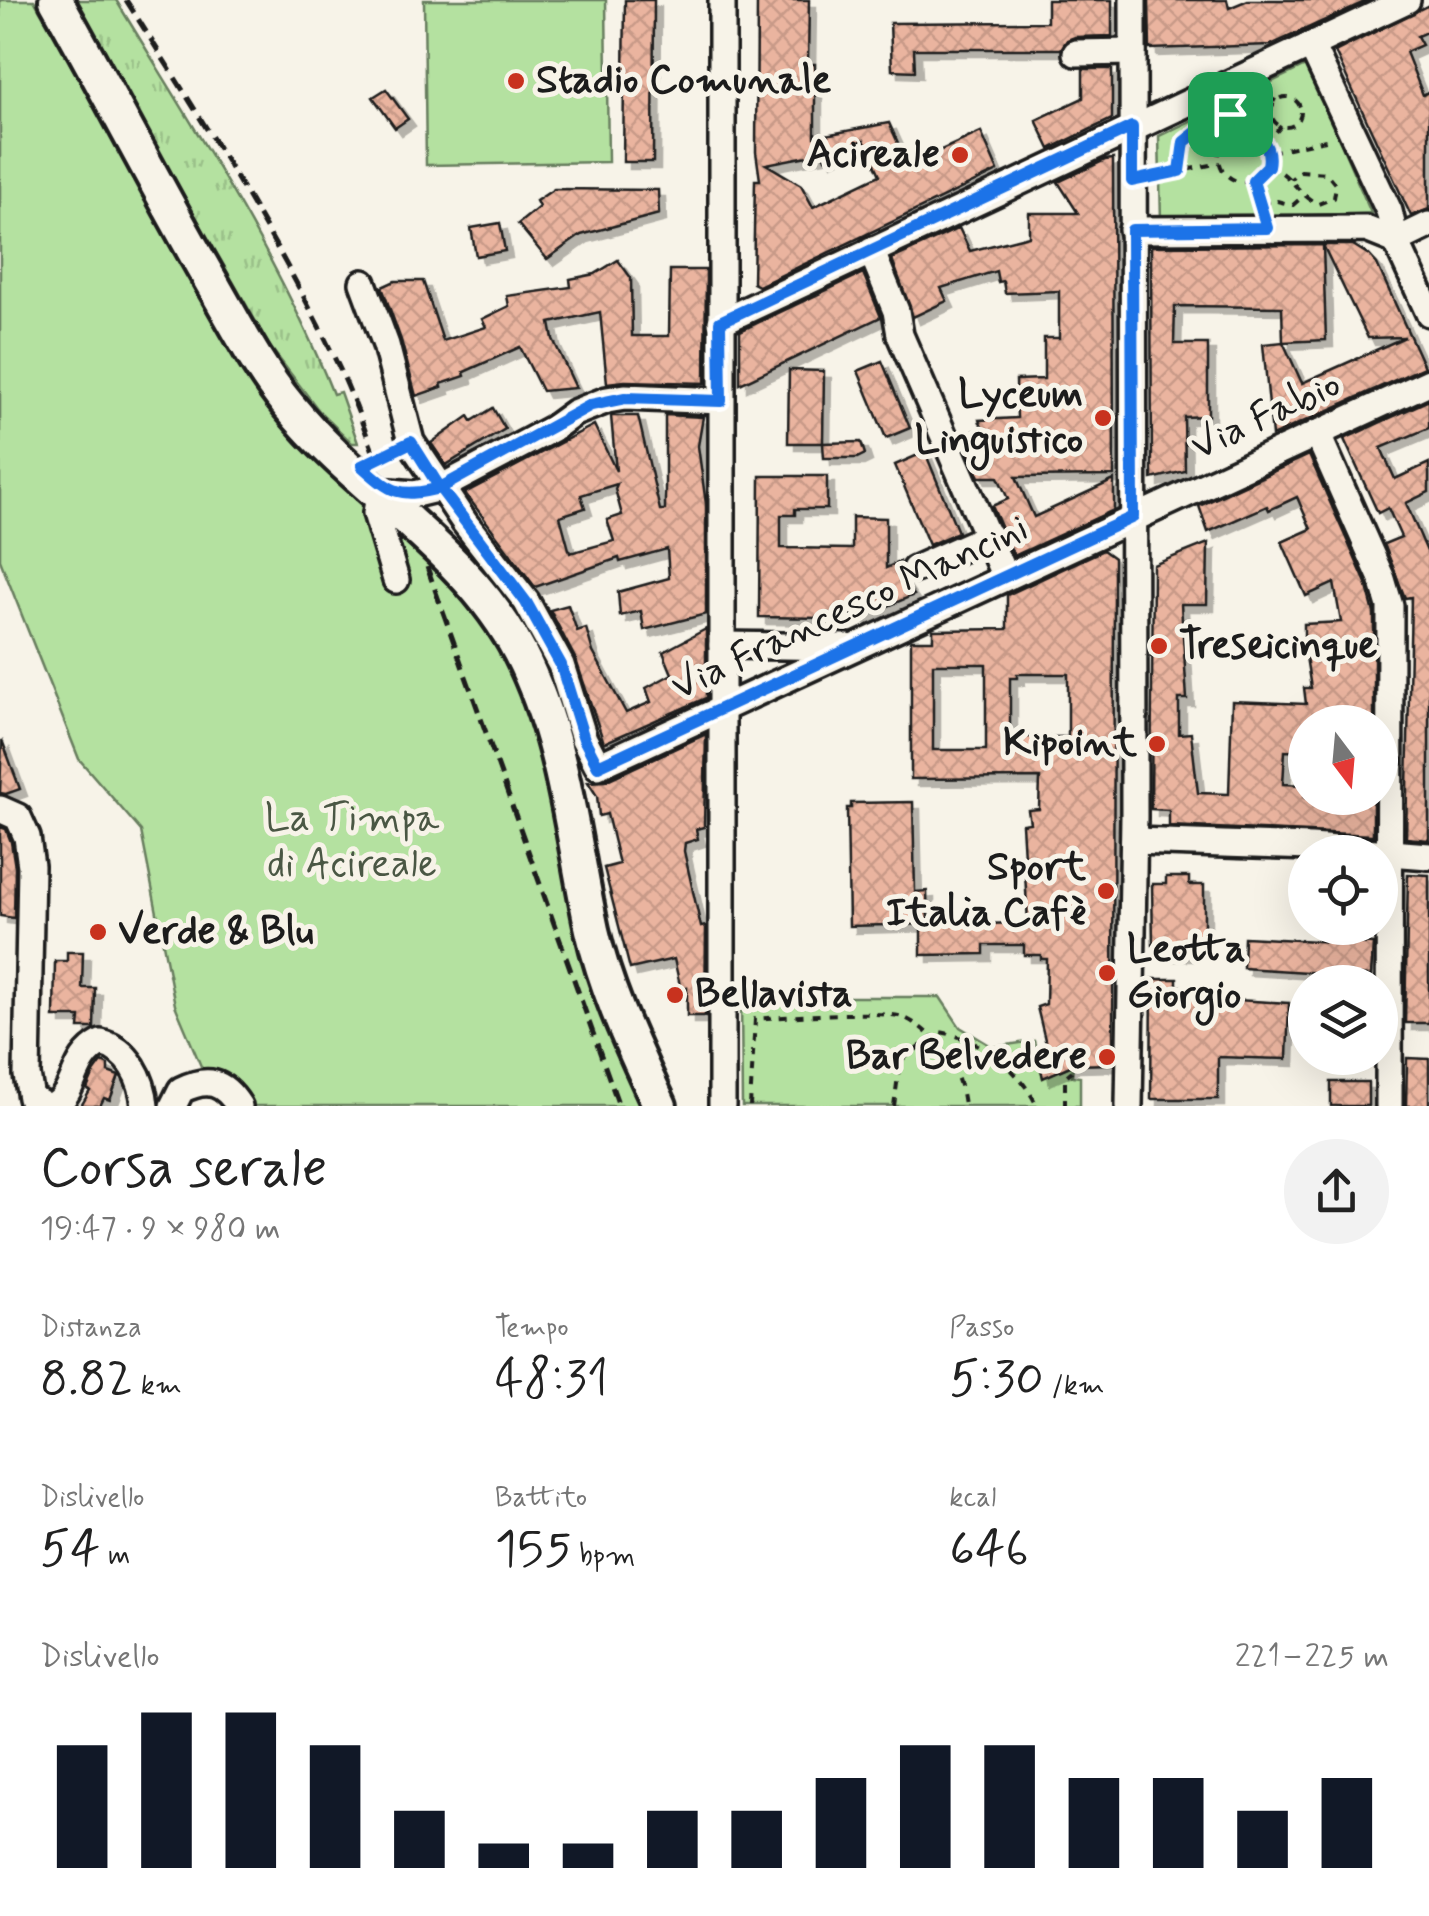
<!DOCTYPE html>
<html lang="it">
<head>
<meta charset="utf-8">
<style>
  :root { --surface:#fff; --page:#f2f2f2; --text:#222; --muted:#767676; --accent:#111827 }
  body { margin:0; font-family:Mynerve,sans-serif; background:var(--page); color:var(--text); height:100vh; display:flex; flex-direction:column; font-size:38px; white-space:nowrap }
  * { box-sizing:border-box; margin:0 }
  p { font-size:32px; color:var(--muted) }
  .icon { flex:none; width:55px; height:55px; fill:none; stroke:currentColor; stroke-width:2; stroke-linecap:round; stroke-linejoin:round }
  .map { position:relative; height:1106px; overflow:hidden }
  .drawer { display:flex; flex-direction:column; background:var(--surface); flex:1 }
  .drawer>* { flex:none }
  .needle { width:65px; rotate:164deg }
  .buttons { position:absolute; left:1288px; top:705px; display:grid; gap:20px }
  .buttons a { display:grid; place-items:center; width:110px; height:110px; border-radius:50%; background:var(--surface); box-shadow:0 10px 40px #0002; font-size:50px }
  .pin { position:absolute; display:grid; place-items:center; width:85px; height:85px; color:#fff; margin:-42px; border-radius:20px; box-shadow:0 5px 15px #0006 }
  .round { display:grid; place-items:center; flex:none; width:105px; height:105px; border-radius:52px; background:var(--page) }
  .head { display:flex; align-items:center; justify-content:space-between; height:170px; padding:0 40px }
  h1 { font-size:55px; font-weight:600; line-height:75px }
  .metrics { display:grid; grid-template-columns:repeat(3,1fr); gap:15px; height:170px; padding:10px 40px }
  .metrics div { display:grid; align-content:center }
  .metrics b { font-size:50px; font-weight:600 }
  .metrics small { font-size:28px; font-weight:400 }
  .metrics p { font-size:28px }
  .chart { height:280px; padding:20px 40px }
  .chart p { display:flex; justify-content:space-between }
  .chart svg { width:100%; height:180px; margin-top:10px; stroke:var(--accent); stroke-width:6 }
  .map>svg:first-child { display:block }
  .grass { fill:url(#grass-tufts); stroke:#687e5e; stroke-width:2.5 }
  .park { fill:#b4e1a0; stroke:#687e5e; stroke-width:2.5 }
  .building { fill:url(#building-cross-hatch); stroke:#1c1c1c; stroke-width:2.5; fill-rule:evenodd; filter:url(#shadow) }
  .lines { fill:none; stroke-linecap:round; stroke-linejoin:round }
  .minor-casing { stroke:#1c1c1c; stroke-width:32 }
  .major-casing { stroke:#1c1c1c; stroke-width:40 }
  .path { stroke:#1c1c1c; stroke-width:4; stroke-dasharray:8 8; stroke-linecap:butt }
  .minor { stroke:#f7f3e8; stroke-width:25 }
  .major { stroke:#f7f3e8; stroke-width:32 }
  .rail { stroke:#1c1c1c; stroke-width:5; stroke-dasharray:15 8; stroke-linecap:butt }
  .route-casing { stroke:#fff; stroke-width:20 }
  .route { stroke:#1a73e8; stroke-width:12 }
  .poi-dot { fill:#c8321e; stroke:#f7f3e8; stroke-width:4 }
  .labels { text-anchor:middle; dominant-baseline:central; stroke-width:10; stroke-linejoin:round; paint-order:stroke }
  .poi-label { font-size:40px; font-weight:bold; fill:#1c1c1c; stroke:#f7f3e8; text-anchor:start }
  .street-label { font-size:40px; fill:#1c1c1c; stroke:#f7f3e8 }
  .park-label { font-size:40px; fill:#4a5744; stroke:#f7f3e8 }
</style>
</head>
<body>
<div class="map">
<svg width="1429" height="1106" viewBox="0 0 1429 1106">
  <defs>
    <pattern id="grass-tufts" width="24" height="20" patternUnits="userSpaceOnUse" patternTransform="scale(2.5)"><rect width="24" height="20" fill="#b4e1a0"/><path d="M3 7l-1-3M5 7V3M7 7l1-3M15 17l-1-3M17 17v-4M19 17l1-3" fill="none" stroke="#9ac089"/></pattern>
    <pattern id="building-cross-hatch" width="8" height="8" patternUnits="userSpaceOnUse" patternTransform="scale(2.5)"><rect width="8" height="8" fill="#eab49f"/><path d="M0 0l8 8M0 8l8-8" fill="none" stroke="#c89a88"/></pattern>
    <filter id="shadow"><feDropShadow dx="7" dy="7" stdDeviation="0" flood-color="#0004"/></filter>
  </defs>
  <rect width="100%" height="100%" fill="#f7f3e8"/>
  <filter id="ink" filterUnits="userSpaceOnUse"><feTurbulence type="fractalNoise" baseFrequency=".01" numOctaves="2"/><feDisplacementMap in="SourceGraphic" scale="20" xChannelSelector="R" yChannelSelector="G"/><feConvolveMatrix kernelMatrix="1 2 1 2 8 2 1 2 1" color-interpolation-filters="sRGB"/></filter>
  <g filter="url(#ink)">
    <path class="grass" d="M72,0H116C194,128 278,255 333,394L340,392L358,443H352L320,412L271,348Z"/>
    <g class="park">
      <path d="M0,0H34L246,375L277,419H280L303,448L327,471L438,564L488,624L529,710L644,1106H249L203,1071L175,1005L141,831L79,759L0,560Z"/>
      <path d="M424,0H606L608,162L426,165Z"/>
      <path d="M1307,65L1371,213L1161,221L1159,136Z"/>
      <path d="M741,997H940L960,1027L993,1047L1034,1041L1043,1077L1073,1065L1072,1076L1080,1077V1106H742Z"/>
    </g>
    <g class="building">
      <path d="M625,0H654L653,162H623Z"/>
      <path d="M757,0H809L808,64H815V137L889,123L908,165L981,132L998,171L759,286L753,283L755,180H760L756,152ZM864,140L880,175L813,207L801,185L766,164L823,153L825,158Z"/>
      <path d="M1047,0H1112V36L1075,37L1067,40L1061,49H914L915,71L892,70L890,23L1047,22Z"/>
      <path d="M1149,0H1227L1229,8L1248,0H1369L1271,45L1150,49Z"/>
      <path d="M1429,5V31L1417,36L1422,45L1406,52L1423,95L1429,91V209L1411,216L1335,52Z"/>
      <path d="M1083,69H1112V119L1050,149L1036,120L1083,98Z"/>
      <path d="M386,89L408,119L395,128L373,97Z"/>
      <path d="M1113,159L1114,476L1016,477L1034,517L1114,480V510L1014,556L992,506L1008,499L998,477H979L964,442H971V432L982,427L979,420L1017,418L1016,380L1044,379V338H1059V291L1005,293L1003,281L998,282L996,271L941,288L947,301L913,317L892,259L959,228L970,251L1029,236V213H1078L1058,182L1105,160Z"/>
      <path d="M554,189L658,190L659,214L581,235L547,259L518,224L539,207L536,201Z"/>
      <path d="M500,223L505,251L476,256L471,228Z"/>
      <path d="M1323,245L1326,340L1283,342L1282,307L1175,306L1174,344H1208V416L1184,417L1185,471L1152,479L1151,246Z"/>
      <path d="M1323,245H1353L1369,255L1377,264L1424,367L1272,436L1263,344L1283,342L1302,383L1405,337L1368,338Z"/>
      <path d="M618,260L631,278L632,336H669L670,270H706L705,383L625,381L607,383L600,312L550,323L553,339L576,388L542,391L520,347L464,372L465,376L441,384L442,387L416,396L401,340L382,287L395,281H423L443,341L486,327L482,319L509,306L507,296L571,287L570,279L595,274Z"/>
      <path d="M863,273L881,317L740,384V331Z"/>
      <path d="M882,361L910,428L886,438L858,371Z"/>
      <path d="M789,370L824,371L823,443H788Z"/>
      <path d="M1429,400V428L1381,448L1395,479L1429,463V492L1406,503L1429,556V840L1406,838L1411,597L1405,598L1384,544L1401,537L1388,508L1378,513L1344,439Z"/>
      <path d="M493,408L505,429L446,465L431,443L469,416L472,421Z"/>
      <path d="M665,415L703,417L698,446L706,504V614L644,630L641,611L620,616L618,592L669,578L667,549L620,562L619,558L535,587L465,493L594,425L616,471L611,416H638L660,510H665ZM617,484L615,489L622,515L607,520L614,541L570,553L560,516L585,508L581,495Z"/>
      <path d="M861,442L865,454L857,458H824L823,443Z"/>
      <path d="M925,452L958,532L929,545L895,465Z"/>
      <path d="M1309,455L1366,583L1374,613V722H1305V752L1285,751L1283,784L1305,785V798H1373V835L1169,826V810L1151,809L1153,565L1208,543L1207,604H1181L1187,699H1179V734L1191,733L1198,793L1229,794L1232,701L1306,704L1304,688H1311L1304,644V624L1341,622L1334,583L1306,596L1282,542L1311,529L1297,497L1269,510L1267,506L1208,532L1199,506Z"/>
      <path d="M760,476H827V509H795V515H781V548L852,549V517L886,518V568L899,562L900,575L914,595L865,616L825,613V618L759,617Z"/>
      <path d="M1103,550L1114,558L1113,1064L1072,1065L1043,1078L1037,1051L1047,1048L1037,1007L1046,1004L1047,959H1041V955H1024V945H984V954L921,955V925L1028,923L1022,824L1030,823L1028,810L1039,809L1040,778L911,779V640H933V630L1007,629V595ZM933,664H986V750H933ZM1017,674H1068V737H1010V678H1017Z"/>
      <path d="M568,605L577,631L586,628L593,652L626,713L651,702L646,688L672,674L663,652L706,629V698L604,743L576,660L550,610Z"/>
      <path d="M706,734L704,827L696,829L698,839L685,843L684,851L701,927L706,926L705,1016H687V988L681,990L674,959L630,969L604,868L619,864L607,814L599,816L597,796L588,782L605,781Z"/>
      <path d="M2,740L20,789L6,794L0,793Z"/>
      <path d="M913,802L915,892L927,891L928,924L849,926L847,808H851V803Z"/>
      <path d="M0,827L6,829L11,842L15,867L14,918L0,916Z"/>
      <path d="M1408,874L1429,875V1023H1405Z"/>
      <path d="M1166,877H1189V885H1204V945H1187V954H1167V945H1153L1152,884H1166Z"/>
      <path d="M1244,937L1373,944L1371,976L1243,968Z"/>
      <path d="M67,952H83L82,988H95L94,1028H79L80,1017H54L55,961H67Z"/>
      <path d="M1152,979H1177V992H1184L1185,997L1289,1003L1287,1059L1218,1057V1099H1151Z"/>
      <path d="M1407,1058L1429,1059V1106H1406Z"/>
      <path d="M102,1062L108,1065V1072L119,1076L110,1100L104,1098L100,1106H81L90,1091L87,1089L94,1073Z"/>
      <rect x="1331" y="1082" width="37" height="24"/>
    </g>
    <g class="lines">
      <g class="minor-casing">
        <g id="minor">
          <path d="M722,0V1106"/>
          <path d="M1311,45L1389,211L1396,241L1429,313"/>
          <path d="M1076,53L1133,52"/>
          <path d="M1132,230L1366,229L1396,241"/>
          <path d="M1396,241L1429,225"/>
          <path d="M871,250L896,311L900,335L1005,577"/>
          <path d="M363,283L386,345L411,442L465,523L526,601L561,665L584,739L598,766L1429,382"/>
          <path d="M721,322L1407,0"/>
          <path d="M1317,433L1382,579L1390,606L1389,1106"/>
          <path d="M391,492L415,494L440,488L552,429L574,413L607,400L625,397L721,401"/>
          <path d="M379,495L376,513L396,580"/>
          <path d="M915,569L989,536"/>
          <path d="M722,645L847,647"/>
          <path d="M0,809L18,817L27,837L31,866L27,1075L31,1098L45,1106"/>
          <path d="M1134,841L1311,847L1429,856"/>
          <path d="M54,1106C78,1090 71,1059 101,1043C128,1049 143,1079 145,1106"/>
          <path d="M173,1106L181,1090C208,1077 223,1081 239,1106"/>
          <path d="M1129,1106L1134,817L1133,0"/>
        </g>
      </g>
      <g class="major-casing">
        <path id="major" d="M56,0C108,92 156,186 209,278C234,321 257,367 289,406C361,494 467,550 520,653C564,739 572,837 592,930C606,992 634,1049 660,1106"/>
      </g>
      <g class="path">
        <circle cx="1286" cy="112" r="15"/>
        <path d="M1230,114L1237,133"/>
        <path d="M1254,132L1264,118L1271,116"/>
        <circle cx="1244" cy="157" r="25"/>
        <path d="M1266,144L1281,126"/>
        <path d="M1271,152L1330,139"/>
        <path d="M1268,166C1291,173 1297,194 1318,204L1334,198L1336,185L1326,173L1300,171L1291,179"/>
        <path d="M1181,171L1184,141C1210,122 1243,116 1267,97L1276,101"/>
        <path d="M1156,176L1220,163"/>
        <path d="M1253,181L1261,209"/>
        <path d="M1261,204L1277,201L1293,205L1302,197"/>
        <path d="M375,460L393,450"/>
        <path d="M750,1106L755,1019C780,1017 886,1009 905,1018C937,1033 961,1071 964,1106"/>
        <path d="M894,1106L900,1061L940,1032C981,1039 1019,1068 1037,1106"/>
        <path d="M1065,1106V1077L1072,1071"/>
      </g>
      <use href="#minor" class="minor"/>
      <use href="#major" class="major"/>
      <g class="rail">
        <path d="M126,0C200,117 275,234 335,359C350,389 361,420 373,451"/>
        <path d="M427,567L619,1106"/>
      </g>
    </g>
  </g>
  <g class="lines" filter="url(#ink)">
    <g class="route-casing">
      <path id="route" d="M1230,114L1203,127L1184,142L1180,171L1132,181V127L720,322L721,401L625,398L591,405L440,488C399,498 392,493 362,466L411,442L440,488L526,602L561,665L584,739L598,766L1133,517L1132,230L1267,228L1253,181L1268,166C1272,145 1259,130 1237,133L1230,114"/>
    </g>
    <use href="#route" class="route"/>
  </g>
  <g class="poi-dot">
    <circle cx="516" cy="81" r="10"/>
    <circle cx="960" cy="155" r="10"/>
    <circle cx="1103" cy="418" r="10"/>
    <circle cx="1159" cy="646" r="10"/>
    <circle cx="1157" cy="744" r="10"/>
    <circle cx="1106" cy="891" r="10"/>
    <circle cx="98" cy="932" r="10"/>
    <circle cx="1107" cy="973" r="10"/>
    <circle cx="675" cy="995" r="10"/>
    <circle cx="1107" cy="1057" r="10"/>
  </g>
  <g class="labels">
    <g class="poi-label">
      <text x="536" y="81">Stadio Comunale</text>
      <text x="940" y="155" text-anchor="end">Acireale</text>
      <text x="1083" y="395" text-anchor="end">Lyceum<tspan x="1083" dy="46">Linguistico</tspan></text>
      <text x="1179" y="646">Treseicinque</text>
      <text x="1137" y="744" text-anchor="end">Kipoint</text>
      <text x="1086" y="868" text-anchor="end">Sport<tspan x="1086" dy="46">Italia Cafè</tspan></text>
      <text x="118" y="932">Verde &amp; Blu</text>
      <text x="1127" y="950">Leotta<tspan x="1127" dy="46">Giorgio</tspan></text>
      <text x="695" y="995">Bellavista</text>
      <text x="1087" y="1057" text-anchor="end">Bar Belvedere</text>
    </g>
    <g class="street-label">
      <text transform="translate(1266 416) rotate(-25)">Via Fabio</text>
      <text transform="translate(850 608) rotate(-25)">Via Francesco Mancini</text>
    </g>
    <g class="park-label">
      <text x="352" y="819">La Timpa<tspan x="352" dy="46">di Acireale</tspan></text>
    </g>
  </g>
</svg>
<div class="buttons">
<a><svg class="needle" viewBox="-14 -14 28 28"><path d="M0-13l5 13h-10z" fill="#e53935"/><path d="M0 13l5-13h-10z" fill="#767676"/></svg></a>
<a><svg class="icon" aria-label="locate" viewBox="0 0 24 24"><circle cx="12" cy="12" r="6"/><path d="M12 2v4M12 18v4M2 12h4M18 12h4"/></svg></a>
<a><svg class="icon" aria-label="layers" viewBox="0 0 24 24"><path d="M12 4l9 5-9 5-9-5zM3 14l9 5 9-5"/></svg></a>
</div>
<div class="pin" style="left:1230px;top:114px;background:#1e9e55"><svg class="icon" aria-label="arrive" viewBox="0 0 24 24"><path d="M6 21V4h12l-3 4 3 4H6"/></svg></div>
</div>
<section class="drawer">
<div class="head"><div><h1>Corsa serale</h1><p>19:47 · 9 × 980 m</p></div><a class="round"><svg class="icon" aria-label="share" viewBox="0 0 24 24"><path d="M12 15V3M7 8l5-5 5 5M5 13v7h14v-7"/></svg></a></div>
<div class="metrics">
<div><p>Distanza</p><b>8.82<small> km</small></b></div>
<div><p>Tempo</p><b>48:31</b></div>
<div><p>Passo</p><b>5:30<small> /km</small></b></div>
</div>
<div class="metrics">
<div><p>Dislivello</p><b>54<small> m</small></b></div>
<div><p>Battito</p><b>155<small> bpm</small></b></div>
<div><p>kcal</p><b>646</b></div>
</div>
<div class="chart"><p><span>Dislivello</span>221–225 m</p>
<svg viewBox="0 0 160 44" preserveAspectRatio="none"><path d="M5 44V14M15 44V6M25 44V6M35 44V14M45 44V30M55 44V38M65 44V38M75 44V30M85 44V30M95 44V22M105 44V14M115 44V14M125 44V22M135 44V22M145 44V30M155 44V22"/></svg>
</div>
</section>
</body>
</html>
